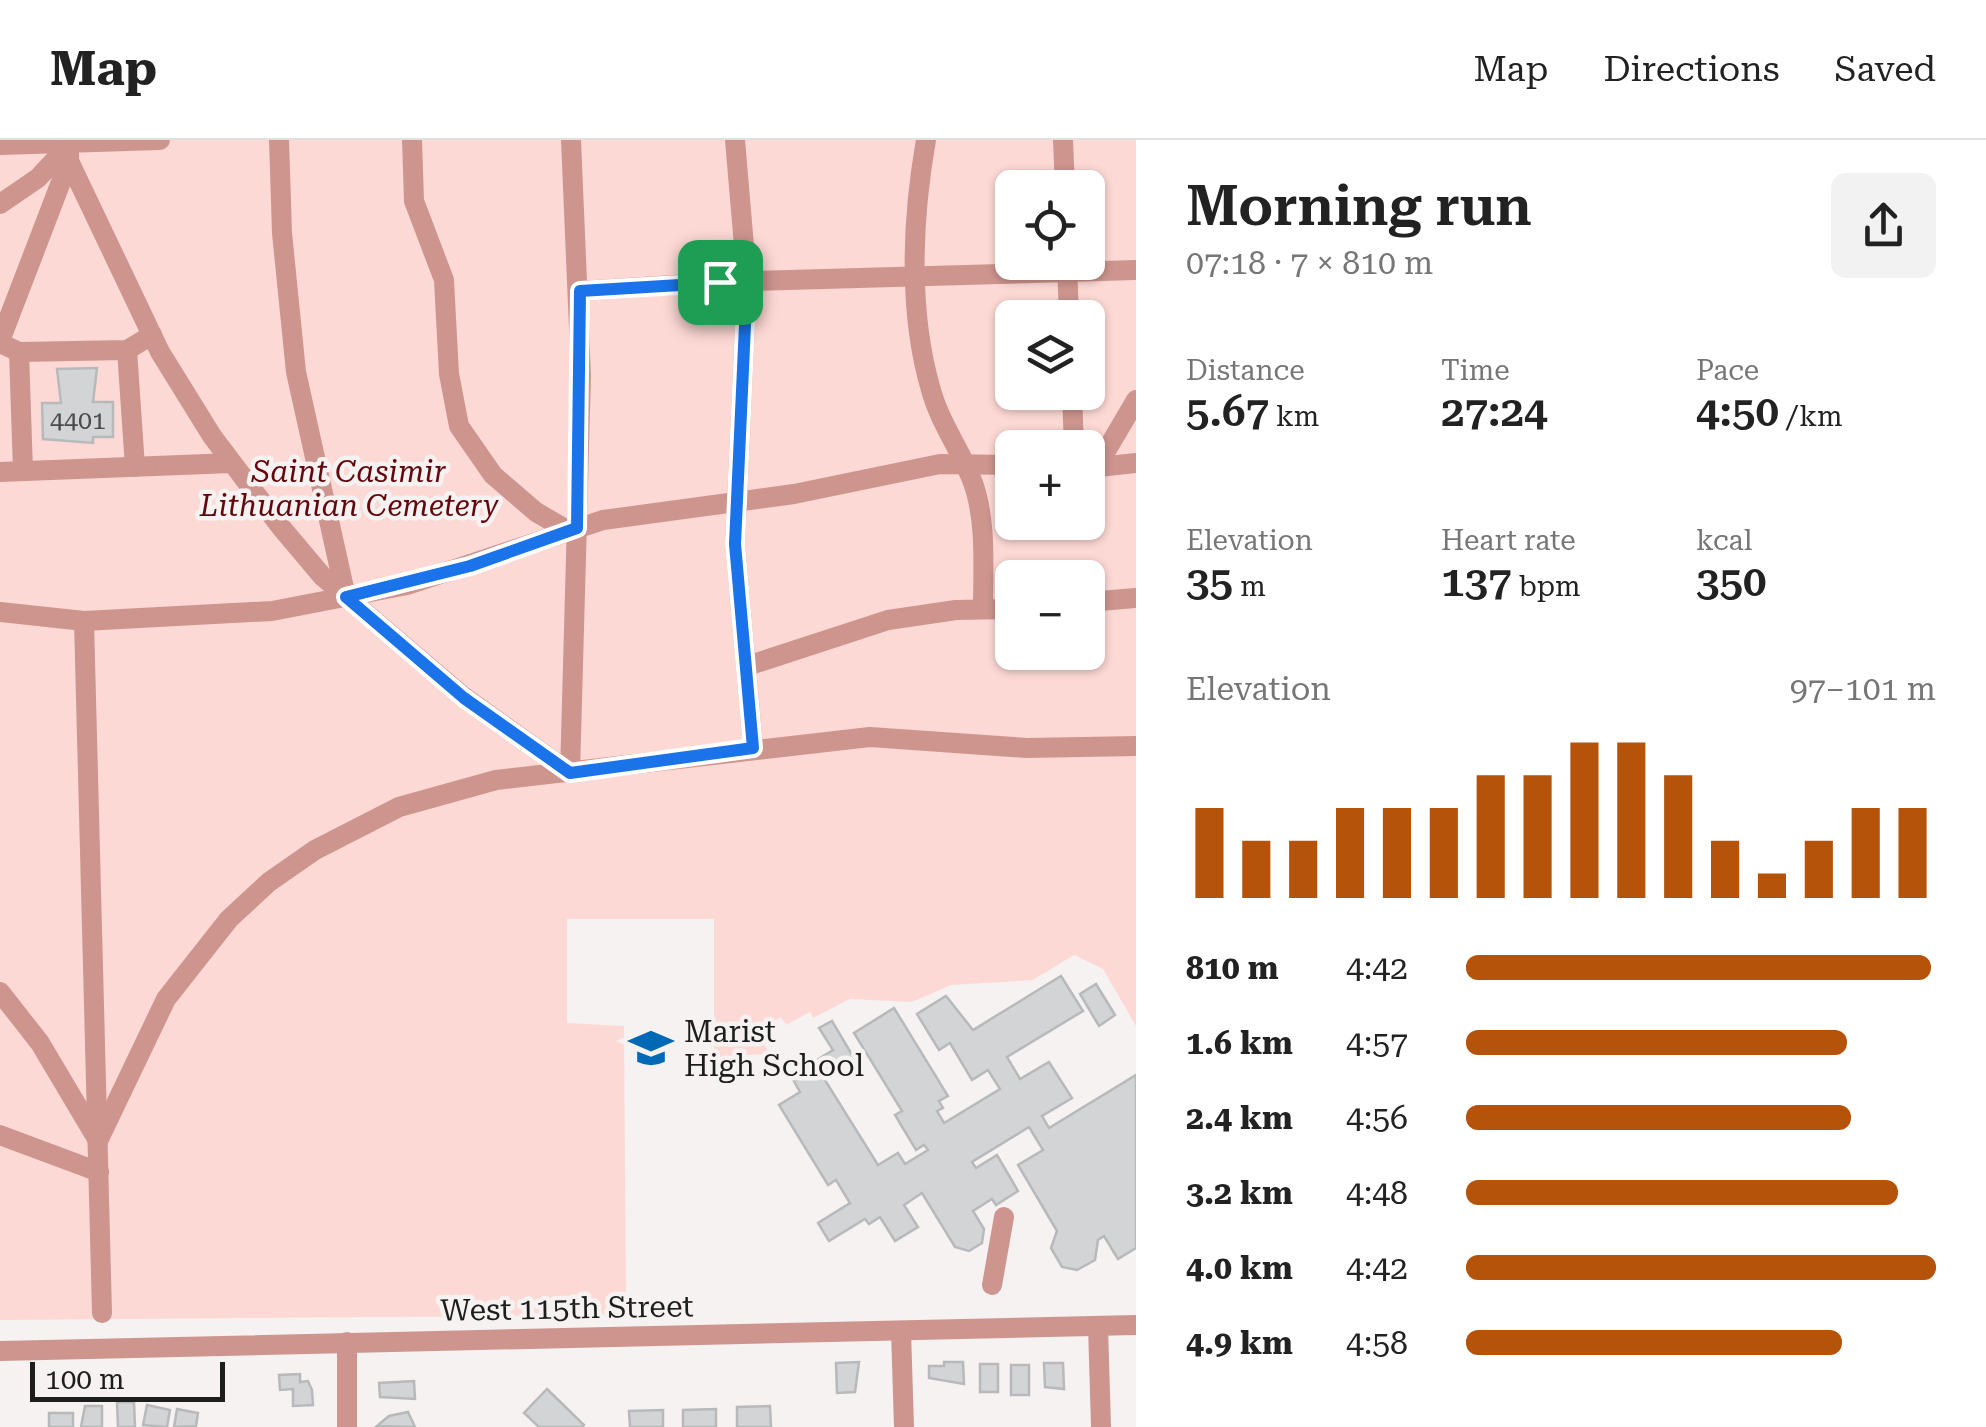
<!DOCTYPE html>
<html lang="en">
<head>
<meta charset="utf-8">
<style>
  :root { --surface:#fff; --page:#f2f2f2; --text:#222; --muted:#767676; --line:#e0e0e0; --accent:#b45309 }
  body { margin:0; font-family:"Roboto Serif",serif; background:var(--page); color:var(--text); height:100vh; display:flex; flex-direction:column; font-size:38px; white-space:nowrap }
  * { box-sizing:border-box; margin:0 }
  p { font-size:32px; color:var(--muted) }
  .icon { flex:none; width:55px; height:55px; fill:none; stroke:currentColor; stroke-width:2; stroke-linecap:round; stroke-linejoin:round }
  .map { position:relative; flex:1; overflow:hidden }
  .details { display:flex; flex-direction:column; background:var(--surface); width:850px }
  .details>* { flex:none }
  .buttons { position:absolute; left:995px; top:30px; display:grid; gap:20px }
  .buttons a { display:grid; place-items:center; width:110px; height:110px; border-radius:15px; background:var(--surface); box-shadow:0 2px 8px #0004; font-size:50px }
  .scale { position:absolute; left:30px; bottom:25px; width:195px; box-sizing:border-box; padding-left:10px; border:5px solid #1e1d1d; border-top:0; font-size:28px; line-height:35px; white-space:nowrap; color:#1e1d1d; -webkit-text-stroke:8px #f6f2f2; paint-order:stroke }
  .pin { position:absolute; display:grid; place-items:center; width:85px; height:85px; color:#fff; margin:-42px; border-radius:20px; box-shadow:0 5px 15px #0006 }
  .round { display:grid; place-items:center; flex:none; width:105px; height:105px; border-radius:15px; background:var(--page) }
  .overview { display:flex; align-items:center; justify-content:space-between; height:170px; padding:0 50px }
  h1 { font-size:55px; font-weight:600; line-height:75px }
  .stats { display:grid; grid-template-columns:repeat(3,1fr); gap:15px; height:170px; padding:10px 50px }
  .stats div { display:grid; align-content:center }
  .stats b { font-size:42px; font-weight:600 }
  .stats small { font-size:28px; font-weight:400 }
  .stats p { font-size:28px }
  .chart { height:280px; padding:20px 50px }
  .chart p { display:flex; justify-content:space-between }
  .chart svg { width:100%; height:180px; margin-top:10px; stroke:var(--accent); stroke-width:6 }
  ul { padding:0 50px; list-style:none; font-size:32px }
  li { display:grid; grid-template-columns:160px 120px 1fr; align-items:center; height:75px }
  li i { height:25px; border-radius:12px; background:var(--accent) }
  header { display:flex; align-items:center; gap:60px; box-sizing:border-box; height:140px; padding:0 50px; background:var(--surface); border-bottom:2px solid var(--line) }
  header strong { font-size:48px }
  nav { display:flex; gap:55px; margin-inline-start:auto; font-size:35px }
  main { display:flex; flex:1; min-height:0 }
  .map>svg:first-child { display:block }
  .green { fill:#fdd9d5; fill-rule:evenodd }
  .building { fill:#d2d4d6; stroke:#b7b9bb; stroke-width:2.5 }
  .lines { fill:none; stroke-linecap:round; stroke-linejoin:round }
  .minor { stroke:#ce958f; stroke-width:20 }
  .route-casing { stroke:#fff; stroke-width:20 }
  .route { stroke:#1a73e8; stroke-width:12 }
  .labels { text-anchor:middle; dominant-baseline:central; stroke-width:9; stroke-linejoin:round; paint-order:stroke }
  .number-label { font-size:25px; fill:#4b4b4b }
  .park-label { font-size:30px; font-style:italic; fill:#63060b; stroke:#f6f2f2 }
  .poi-label { font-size:30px; fill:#1e1d1d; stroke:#f6f2f2; text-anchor:start }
  .street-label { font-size:30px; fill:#1e1d1d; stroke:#f6f2f2 }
</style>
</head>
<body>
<header>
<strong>Map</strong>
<nav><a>Map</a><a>Directions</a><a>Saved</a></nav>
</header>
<main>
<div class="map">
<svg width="1136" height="1287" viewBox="0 0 1136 1287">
  <rect width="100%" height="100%" fill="#f6f2f2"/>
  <path class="green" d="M0,0H1136V886L1103,829L1074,815L1033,840L951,845L912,862L850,859L813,878L810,872L786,885L781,877L757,891L770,914L714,917V779H567V883L624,886L626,1175L0,1180ZM1012,48H1088V122H1012ZM1012,178H1088V252H1012ZM1012,308H1088V382H1012ZM1012,438H1088V512H1012Z"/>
  <g class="building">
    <path d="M97,228L93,262H113V297H93V303L43,299L42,263H61L57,229Z"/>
    <path d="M1061,836L1083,871L1007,917L1020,939L1049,922L1072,958L1042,976L1049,988L1136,935V1108L1118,1119L1104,1096L1098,1100L1095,1120L1077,1130L1062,1127L1051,1108L1057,1091L1018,1025L1043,1010L1029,987L972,1022L976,1028L997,1015L1018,1051L996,1065L992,1059L973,1071L984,1089L982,1103L969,1111L955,1107L922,1053L904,1065L918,1087L895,1101L880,1077L869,1084L865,1079L829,1101L818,1083L850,1063L836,1040L828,1045L779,965L800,952L791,936L833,910L819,888L832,881L854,918L823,937L878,1025L898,1013L905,1024L928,1010L924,1005L916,1010L895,975L902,971L854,893L894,868L948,956L939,961L943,968L937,971L944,983L1000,949L988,930L972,940L950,903L939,910L917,874L946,856L973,890Z"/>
    <path d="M1096,844L1115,875L1099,886L1080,854Z"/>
    <path d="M859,1222L855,1252L837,1253L836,1223Z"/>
    <path d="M944,1222H963L964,1244L929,1238V1226H944Z"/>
    <path d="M1044,1223H1063L1064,1249L1045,1247Z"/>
    <rect x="980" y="1224" width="18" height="28"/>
    <rect x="1011" y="1225" width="18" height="30"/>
    <path d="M300,1234V1242L308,1241L312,1250L313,1265L293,1266V1249L280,1250L279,1235Z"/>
    <path d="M414,1241L415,1259L380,1257L379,1243Z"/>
    <path d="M547,1249L584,1285L582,1287H539L524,1273Z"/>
    <path d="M117,1262H134L135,1287H118Z"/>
    <path d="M147,1265L170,1270L167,1287L143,1285Z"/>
    <path d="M85,1266H102V1287H81Z"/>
    <path d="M770,1266L771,1287H737V1267Z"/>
    <path d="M177,1269L198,1273L196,1286L174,1287Z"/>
    <path d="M716,1269V1287H683V1270Z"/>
    <path d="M663,1270V1287H630L629,1271Z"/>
    <path d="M408,1272L415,1287L377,1286L389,1276Z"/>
    <rect x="49" y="1273" width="24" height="14"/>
  </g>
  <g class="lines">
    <g class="minor">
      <path d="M279,0L282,93L296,232L346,457"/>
      <path d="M412,0L414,61L444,140L449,234L459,286L493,335L536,372L567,390"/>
      <path d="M735,0L747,141L735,404L753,607"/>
      <path d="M926,0C912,79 908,172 931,250C940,283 960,309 972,340C987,379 983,428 983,469"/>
      <path d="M1063,0L1065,48"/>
      <path d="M0,5L160,0"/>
      <path d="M69,21L160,212L212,296L280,386L323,437L464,557L570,633"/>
      <path d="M0,64L38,38L69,5"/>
      <path d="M1067,122L1069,178"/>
      <path d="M580,151L720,142L1136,130"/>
      <path d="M0,201L69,21V0"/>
      <path d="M0,203L19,212L127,210L152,195"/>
      <path d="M127,210L135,327"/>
      <path d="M19,212L23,331"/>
      <path d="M1072,252L1074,308"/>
      <path d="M1089,328L1136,323"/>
      <path d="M1096,328L1136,260"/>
      <path d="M0,332L232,323"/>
      <path d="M1088,462L1136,458"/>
      <path d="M0,472L84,481L272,471L407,445L603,380L794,354L940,324L1012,325"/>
      <path d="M84,481L102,1173"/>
      <path d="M747,526L888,480L956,470L1012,469"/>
      <path d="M570,633L581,236L571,0"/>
      <path d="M0,852L40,903L97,999"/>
      <path d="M0,995L99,1032"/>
      <path d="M98,1001L166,859L229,779L269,742L315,710L399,667L496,640L870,597L1027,608L1136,606"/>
      <path d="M992,1145L1004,1077"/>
      <path d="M1098,1186L1101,1287"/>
      <path d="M901,1191L904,1287"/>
      <path d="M0,1211L1136,1185"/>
      <path d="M347,1287V1202"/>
    </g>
  </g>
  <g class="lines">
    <g class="route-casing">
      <path id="route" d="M747,141L735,404L753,608L570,633L464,558L346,457L470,426L577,388L580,151Z"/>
    </g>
    <use href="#route" class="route"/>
  </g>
  <defs>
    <g id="school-bare" transform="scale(3.45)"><path d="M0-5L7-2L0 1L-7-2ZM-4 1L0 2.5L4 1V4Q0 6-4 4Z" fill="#0069b5" stroke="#f6f2f2" stroke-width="2.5" paint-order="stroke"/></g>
  </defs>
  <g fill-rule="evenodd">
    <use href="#school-bare" x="651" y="908"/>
  </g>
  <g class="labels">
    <g class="number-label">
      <text x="78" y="280">4401</text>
    </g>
    <g class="park-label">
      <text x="349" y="331">Saint Casimir<tspan x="349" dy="34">Lithuanian Cemetery</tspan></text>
    </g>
    <g class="poi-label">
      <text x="684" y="891">Marist<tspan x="684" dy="34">High School</tspan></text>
    </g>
    <g class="street-label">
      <text transform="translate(567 1168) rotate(-1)">West 115th Street</text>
    </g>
  </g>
</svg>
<div class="buttons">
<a><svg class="icon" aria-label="locate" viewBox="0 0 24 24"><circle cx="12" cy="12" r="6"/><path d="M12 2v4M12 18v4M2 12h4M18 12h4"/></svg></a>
<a><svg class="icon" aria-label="layers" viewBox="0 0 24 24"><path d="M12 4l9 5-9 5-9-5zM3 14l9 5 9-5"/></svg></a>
<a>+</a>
<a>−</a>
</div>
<div class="scale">100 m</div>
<div class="pin" style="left:720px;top:142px;background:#1e9e55"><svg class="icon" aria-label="arrive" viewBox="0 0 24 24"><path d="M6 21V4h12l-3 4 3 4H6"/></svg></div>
</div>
<section class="details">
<div class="overview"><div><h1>Morning run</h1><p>07:18 · 7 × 810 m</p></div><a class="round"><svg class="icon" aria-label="share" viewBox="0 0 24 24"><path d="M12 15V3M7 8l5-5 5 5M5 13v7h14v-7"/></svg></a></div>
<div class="stats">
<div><p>Distance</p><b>5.67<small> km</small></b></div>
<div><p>Time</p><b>27:24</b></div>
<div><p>Pace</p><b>4:50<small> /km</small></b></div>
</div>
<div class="stats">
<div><p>Elevation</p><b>35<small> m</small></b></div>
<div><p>Heart rate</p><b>137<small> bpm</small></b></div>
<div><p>kcal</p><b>350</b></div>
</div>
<div class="chart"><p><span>Elevation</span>97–101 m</p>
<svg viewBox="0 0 160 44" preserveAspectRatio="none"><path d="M5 44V22M15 44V30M25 44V30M35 44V22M45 44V22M55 44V22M65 44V14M75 44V14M85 44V6M95 44V6M105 44V14M115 44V30M125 44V38M135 44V30M145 44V22M155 44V22"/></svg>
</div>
<ul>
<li><b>810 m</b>4:42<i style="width:99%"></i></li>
<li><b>1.6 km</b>4:57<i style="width:81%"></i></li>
<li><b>2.4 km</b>4:56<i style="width:82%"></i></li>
<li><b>3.2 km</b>4:48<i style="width:92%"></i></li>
<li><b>4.0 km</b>4:42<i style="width:100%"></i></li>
<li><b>4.9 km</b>4:58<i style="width:80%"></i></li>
</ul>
</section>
</main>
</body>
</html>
